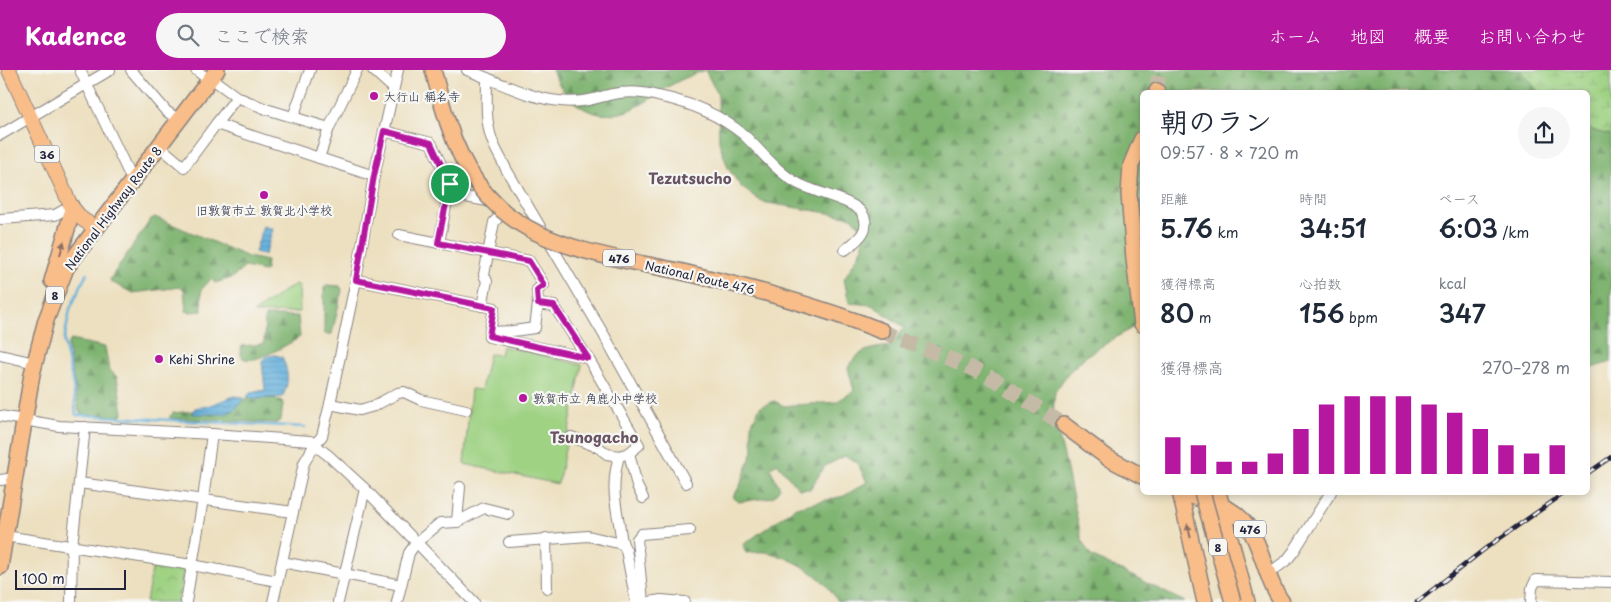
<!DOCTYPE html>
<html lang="ja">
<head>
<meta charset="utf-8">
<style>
  :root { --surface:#fff; --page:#f6f6f7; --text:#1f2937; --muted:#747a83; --accent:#b5179e }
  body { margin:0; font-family:"Playpen Sans","Klee One",sans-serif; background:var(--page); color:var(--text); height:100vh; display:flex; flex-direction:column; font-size:19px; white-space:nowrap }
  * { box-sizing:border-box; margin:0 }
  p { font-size:16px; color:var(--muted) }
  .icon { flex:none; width:28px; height:28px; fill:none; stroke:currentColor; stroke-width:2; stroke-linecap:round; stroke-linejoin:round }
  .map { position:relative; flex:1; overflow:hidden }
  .side { position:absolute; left:1140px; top:20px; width:450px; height:405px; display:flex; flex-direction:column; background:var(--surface); border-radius:8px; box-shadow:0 2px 8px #0003 }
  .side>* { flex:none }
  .scale { position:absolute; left:15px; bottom:12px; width:111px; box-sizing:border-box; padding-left:5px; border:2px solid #22223b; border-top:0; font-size:14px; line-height:18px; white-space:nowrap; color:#22223b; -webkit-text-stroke:4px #f6f6f2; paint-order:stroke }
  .pin { position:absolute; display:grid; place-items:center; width:42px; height:42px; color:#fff; margin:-21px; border:2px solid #fff; border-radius:50%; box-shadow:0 1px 5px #0007 }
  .round { display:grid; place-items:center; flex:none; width:52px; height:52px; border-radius:26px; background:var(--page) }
  .summary { display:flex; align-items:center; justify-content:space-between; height:85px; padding:0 20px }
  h1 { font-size:28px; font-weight:600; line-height:38px }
  .stats { display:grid; grid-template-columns:repeat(3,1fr); gap:8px; height:85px; padding:5px 20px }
  .stats div { display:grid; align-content:center }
  .stats b { font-size:25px; font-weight:600 }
  .stats small { font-size:14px; font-weight:400 }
  .stats p { font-size:14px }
  .chart { height:140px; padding:10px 20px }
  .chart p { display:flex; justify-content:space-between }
  .chart svg { width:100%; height:90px; margin-top:5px; stroke:var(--accent); stroke-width:6 }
  header { display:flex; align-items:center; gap:30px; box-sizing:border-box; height:70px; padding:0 25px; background:var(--accent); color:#fff }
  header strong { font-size:24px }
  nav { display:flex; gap:28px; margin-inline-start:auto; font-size:18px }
  .search { width:350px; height:45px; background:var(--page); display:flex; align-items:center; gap:12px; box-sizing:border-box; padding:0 18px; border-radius:28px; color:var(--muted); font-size:19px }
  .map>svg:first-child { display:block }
  .forest { fill:url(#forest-firs); stroke:#506b56 }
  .wetland { fill:url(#wetland-marsh); stroke:#607a5f }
  .park { fill:url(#park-crowns); stroke:#607a5f }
  .garden { fill:#9fd283; stroke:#607a5f }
  .water { fill:url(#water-rules); stroke:#426a8c }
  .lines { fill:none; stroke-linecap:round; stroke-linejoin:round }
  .stream { stroke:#63b1dd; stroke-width:2.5 }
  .highway-tunnel { stroke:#c4baa5; stroke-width:15; stroke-dasharray:15 8; stroke-linecap:butt }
  .minor-casing { stroke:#88817e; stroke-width:12 }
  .major-casing { stroke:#88817e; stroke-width:16 }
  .highway-casing { stroke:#88817e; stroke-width:18 }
  .minor { stroke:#fff; stroke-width:10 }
  .major { stroke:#f8bd89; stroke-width:14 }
  .highway { stroke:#f8bd89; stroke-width:15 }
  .rail-casing { stroke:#22223b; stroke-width:4.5 }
  .rail { stroke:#f6f6f2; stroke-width:2.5; stroke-dasharray:8; stroke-linecap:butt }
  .highway-bridge-casing { stroke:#88817e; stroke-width:18; stroke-linecap:butt }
  .highway-bridge { stroke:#f8bd89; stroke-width:15 }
  .oneway { fill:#8d7062 }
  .route-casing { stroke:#fff; stroke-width:10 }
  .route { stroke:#b5179e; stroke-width:6 }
  .poi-dot { fill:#b5179e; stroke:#f6f6f2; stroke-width:2 }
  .labels { text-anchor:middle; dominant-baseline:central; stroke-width:4.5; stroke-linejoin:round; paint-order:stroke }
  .shield { fill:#f6f6f2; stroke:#626272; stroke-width:1 }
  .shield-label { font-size:11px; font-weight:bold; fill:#22223b }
  .poi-label { font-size:12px; fill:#22223b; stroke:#f6f6f2; text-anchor:start }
  .street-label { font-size:12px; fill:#22223b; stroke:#f6f6f2 }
  .quarter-label { font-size:15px; font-weight:bold; fill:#685463; stroke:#f6f6f2 }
</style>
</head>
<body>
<header>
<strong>Kadence</strong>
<div class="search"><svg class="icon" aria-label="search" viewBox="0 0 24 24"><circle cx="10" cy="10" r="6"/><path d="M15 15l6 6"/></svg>ここで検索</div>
<nav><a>ホーム</a><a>地図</a><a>概要</a><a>お問い合わせ</a></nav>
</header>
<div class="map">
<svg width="1611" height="532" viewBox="0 0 1611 532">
  <defs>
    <pattern id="forest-firs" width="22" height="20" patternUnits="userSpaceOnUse" patternTransform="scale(1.25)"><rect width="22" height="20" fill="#7fb471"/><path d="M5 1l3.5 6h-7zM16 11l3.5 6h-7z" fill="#68925e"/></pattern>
    <pattern id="wetland-marsh" width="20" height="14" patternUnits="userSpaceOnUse" patternTransform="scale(1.25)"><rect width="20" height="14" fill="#9fd283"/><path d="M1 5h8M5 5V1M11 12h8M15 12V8" fill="none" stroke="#89b472"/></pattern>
    <pattern id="park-crowns" width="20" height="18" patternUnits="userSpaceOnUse" patternTransform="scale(1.25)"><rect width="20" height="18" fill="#9fd283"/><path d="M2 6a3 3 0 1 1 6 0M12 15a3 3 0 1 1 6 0" fill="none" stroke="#89b472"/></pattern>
    <pattern id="water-rules" width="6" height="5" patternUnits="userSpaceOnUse" patternTransform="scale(1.25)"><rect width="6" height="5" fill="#63b1dd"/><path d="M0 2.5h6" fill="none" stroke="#5190b4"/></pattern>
  </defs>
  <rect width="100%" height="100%" fill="#f6f6f2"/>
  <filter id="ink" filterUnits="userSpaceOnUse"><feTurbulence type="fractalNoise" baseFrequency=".02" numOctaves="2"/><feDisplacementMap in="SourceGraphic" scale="10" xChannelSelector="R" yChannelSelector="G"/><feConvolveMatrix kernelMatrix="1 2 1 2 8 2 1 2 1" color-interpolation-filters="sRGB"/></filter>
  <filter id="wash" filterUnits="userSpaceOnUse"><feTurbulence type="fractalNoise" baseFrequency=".0096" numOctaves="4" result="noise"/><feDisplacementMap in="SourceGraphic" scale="20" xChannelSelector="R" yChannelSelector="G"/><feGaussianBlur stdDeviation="1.12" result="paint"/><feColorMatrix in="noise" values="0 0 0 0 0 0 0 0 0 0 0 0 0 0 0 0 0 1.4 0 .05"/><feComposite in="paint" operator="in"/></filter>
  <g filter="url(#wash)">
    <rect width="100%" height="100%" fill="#ede0c0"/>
    <g class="forest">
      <path d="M552,0H1520L1539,22H1142V249L1140,253L1087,285L1068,303L1055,322L1053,344L1064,386L1082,471L1091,486L1185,532H838C825,506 794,488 766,482C759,481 752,483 746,483L743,475L796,437L844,426L867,412L857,392L845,386L825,396L810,419H799L777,393L770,398L780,418L773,427L739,432L733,427L740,416L753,381L751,355L760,337L774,331L784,336L836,332L854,321L848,298C858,279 871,279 890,276L904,257L872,235L849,233L844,209L863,177V160L852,147L762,132L741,117L728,98L719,72L718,25L705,0C694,5 683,8 673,14C660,21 648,32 634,38C597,56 566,35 552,0Z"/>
      <path d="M1588,58L1598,62L1611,65V292L1588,299Z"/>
      <path d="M155,147L248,187L267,191L266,200L264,201L245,197L232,208L215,213L211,209L201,220L202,241L189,242L186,241L184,220L181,217L133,223L111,212L110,209L151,149Z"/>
      <path d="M326,215L340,216L342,220L332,264H325L324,263V217Z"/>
      <path d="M265,246H298L300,267C292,272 232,309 242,276L263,274L264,272Z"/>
      <path d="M71,270L105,277L109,300L117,307L123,343L121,346L81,344L79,342L68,278V273Z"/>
      <path d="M249,328H273L282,331L283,334L281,350L276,353L171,348L169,347L173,343L193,341V344L239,334L243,330Z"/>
    </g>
    <path class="wetland" d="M1520,0H1611V65L1598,62L1588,58V22H1539Z"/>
    <path class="park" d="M153,494L184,499L178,532H146Z"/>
    <g class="garden">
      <path d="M296,214L299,216L300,242L253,243L287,219Z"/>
      <path d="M502,276L582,295L558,414L464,394L471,319L481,320L489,284L500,285Z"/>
    </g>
    <g class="water">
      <path d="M263,156L273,159L265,185L255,182Z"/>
      <path d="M275,285L282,287C288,299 290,315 282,327L257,329L249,328L247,327L250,323L265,320L262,292C264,286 270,286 275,285Z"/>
      <path d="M235,326L243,327V330L234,340L225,344H193V341L195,338C210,337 221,330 235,326Z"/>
    </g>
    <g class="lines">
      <path class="stream" d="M87,203L70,239L64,271L73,315L76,345L305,357"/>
    </g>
  </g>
  <g filter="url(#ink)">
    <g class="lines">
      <g class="highway-tunnel">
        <path d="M1157,21L1159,0"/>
        <path d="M882,261L965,295L997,311L1064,355"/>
      </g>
      <g class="minor-casing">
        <g id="minor">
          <path d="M80,0L132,110"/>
          <path d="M131,0L166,41L179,50"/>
          <path d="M196,0L209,10"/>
          <path d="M373,0L393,18"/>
          <path d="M467,0C505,14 541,36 583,31C593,30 603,26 613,24C628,21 643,22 658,26C688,32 720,45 744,65C761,81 777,102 797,113C812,122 854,130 862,143C873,160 856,171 845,180"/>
          <path d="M211,8L237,27L266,39L329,58"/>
          <path d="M487,8C487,27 485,48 491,67C494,78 501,88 506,99L604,265L686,413"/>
          <path d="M237,27L216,54L374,106"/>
          <path d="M293,47L310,0"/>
          <path d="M384,61L431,73L450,114L439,173"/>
          <path d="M0,65L110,0"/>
          <path d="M159,76L184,97L216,54"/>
          <path d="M319,88L329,58L357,0"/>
          <path d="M449,124L493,132L500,146L494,152L484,205L487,211L482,236"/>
          <path d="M1,149L55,145L71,136"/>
          <path d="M399,165L529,191L544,215L537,220L538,234L554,236L588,288L639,375L629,383L619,386L607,384L598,377L571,367"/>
          <path d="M356,210L494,238L489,267L588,288"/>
          <path d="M490,262L513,261L535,258L538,234"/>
          <path d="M0,285L35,293"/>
          <path d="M330,334L360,340L374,336L398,323L404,322L421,330L466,340"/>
          <path d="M0,346L59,356L212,364L310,371L329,386L365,419L474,532"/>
          <path d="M629,383L637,416L643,428"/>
          <path d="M619,386C612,411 614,428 619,453C621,463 620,472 626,480L636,532"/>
          <path d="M0,410L15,408"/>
          <path d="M79,413L293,442"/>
          <path d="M457,452L484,438L508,444"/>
          <path d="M5,466L192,495L277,511"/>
          <path d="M546,468L547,518"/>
          <path d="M509,472L588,466L622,474"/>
          <path d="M282,492L401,515"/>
          <path d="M1268,504L1287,490L1294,481L1331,422"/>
          <path d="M71,532L72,476L85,357"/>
          <path d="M186,532L203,429L212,364"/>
          <path d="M273,532L304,393L315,374L322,366L330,334L356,210L374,106L398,0"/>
          <path d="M338,532L365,419"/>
          <path d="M397,532L409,483L416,473L440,453L457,452L460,417"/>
          <path d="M643,532L637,469L641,464L690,460"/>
          <path d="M649,532L661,530L685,532"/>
          <path d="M1531,532L1532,518L1536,510L1611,512"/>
        </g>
      </g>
      <g class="major-casing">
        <path id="major" d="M9,0L71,136L82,149L96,158"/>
      </g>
      <g class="highway-casing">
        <g id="highway">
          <path d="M433,0L442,34"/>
          <path d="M1157,22V21"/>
          <path d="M1142,69L1131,95L1129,124L1134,189L1142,254"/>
          <path d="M52,211L72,142L71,136"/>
          <path d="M861,253L882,261"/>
          <path d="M1064,355L1108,388L1142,406"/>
          <path d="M1179,422C1196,428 1215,432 1230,440C1263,459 1261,504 1282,532"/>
          <path d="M1180,422L1205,532"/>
          <path d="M1218,422L1247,532"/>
          <path d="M0,497L32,304L46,250L66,198L217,0"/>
        </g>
      </g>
      <use href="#minor" class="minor"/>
      <use href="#major" class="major"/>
      <use href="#highway" class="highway"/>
      <g class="rail-casing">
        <g id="rail">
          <path d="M1588,403L1611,387"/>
          <path d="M1417,532L1486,478L1566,422"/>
        </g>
      </g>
      <use href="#rail" class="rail"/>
      <g class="highway-bridge-casing">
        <g id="highway-bridge">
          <path d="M442,34C455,80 474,122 515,150C562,183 635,191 691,204C749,217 805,233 861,253"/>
          <path d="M1202,422L1233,532"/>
        </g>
      </g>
      <use href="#highway-bridge" class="highway-bridge"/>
    </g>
    <defs><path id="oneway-solid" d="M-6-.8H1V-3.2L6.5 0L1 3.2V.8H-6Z" transform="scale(1.25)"/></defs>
    <g class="oneway">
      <use href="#oneway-solid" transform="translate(62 178) rotate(-74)"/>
      <use href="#oneway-solid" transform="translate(1189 461) rotate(-103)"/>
    </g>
  </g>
  <g class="lines" filter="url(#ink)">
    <g class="route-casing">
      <path id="route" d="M384,61L431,73L450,114L438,173L529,191L544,215L537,220L538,234L554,236L588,288L489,266L494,238L356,210L374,106Z"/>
    </g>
    <use href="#route" class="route"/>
  </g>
  <g class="poi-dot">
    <circle cx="374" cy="26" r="5"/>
    <circle cx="264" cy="125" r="5"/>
    <circle cx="159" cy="289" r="5"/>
    <circle cx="523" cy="328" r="5"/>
  </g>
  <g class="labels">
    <g class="shield">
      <rect x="34.5" y="75.5" width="25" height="17" rx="4"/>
      <rect x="603" y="179.5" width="32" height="17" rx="4"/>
      <rect x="46" y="216.5" width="18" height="17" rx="4"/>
      <rect x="1234" y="450.5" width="32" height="17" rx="4"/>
      <rect x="1209" y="468.5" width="18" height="17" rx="4"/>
    </g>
    <g class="shield-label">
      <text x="47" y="84">36</text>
      <text x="619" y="188">476</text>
      <text x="55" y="225">8</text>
      <text x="1250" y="459">476</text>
      <text x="1218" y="477">8</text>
    </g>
    <g class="poi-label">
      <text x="384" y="26">大行山 稱名寺</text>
      <text x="264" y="140" text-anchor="middle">旧敦賀市立 敦賀北小学校</text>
      <text x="169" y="289">Kehi Shrine</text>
      <text x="533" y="328">敦賀市立 角鹿小中学校</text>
    </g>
    <g class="street-label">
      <text transform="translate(113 138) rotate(-53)">National Highway Route 8</text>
      <text transform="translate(700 207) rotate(13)">National Route 476</text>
    </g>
    <g class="quarter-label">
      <text x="690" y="107">Tezutsucho</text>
      <text x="594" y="366">Tsunogacho</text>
    </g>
  </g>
</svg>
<div class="scale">100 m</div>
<div class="pin" style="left:450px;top:114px;background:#1e9e55"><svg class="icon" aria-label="arrive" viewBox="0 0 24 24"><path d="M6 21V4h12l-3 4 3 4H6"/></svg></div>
<section class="side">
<div class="summary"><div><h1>朝のラン</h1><p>09:57 · 8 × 720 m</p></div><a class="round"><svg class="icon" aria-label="share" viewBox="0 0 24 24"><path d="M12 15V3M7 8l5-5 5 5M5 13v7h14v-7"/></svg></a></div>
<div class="stats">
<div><p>距離</p><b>5.76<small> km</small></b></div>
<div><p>時間</p><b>34:51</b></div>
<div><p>ペース</p><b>6:03<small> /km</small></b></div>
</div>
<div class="stats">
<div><p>獲得標高</p><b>80<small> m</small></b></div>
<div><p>心拍数</p><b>156<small> bpm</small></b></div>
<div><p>kcal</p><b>347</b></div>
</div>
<div class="chart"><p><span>獲得標高</span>270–278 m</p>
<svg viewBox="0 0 160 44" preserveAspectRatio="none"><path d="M5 44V26M15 44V30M25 44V38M35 44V38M45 44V34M55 44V22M65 44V10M75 44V6M85 44V6M95 44V6M105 44V10M115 44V14M125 44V22M135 44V30M145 44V34M155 44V30"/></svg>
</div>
</section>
</div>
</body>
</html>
